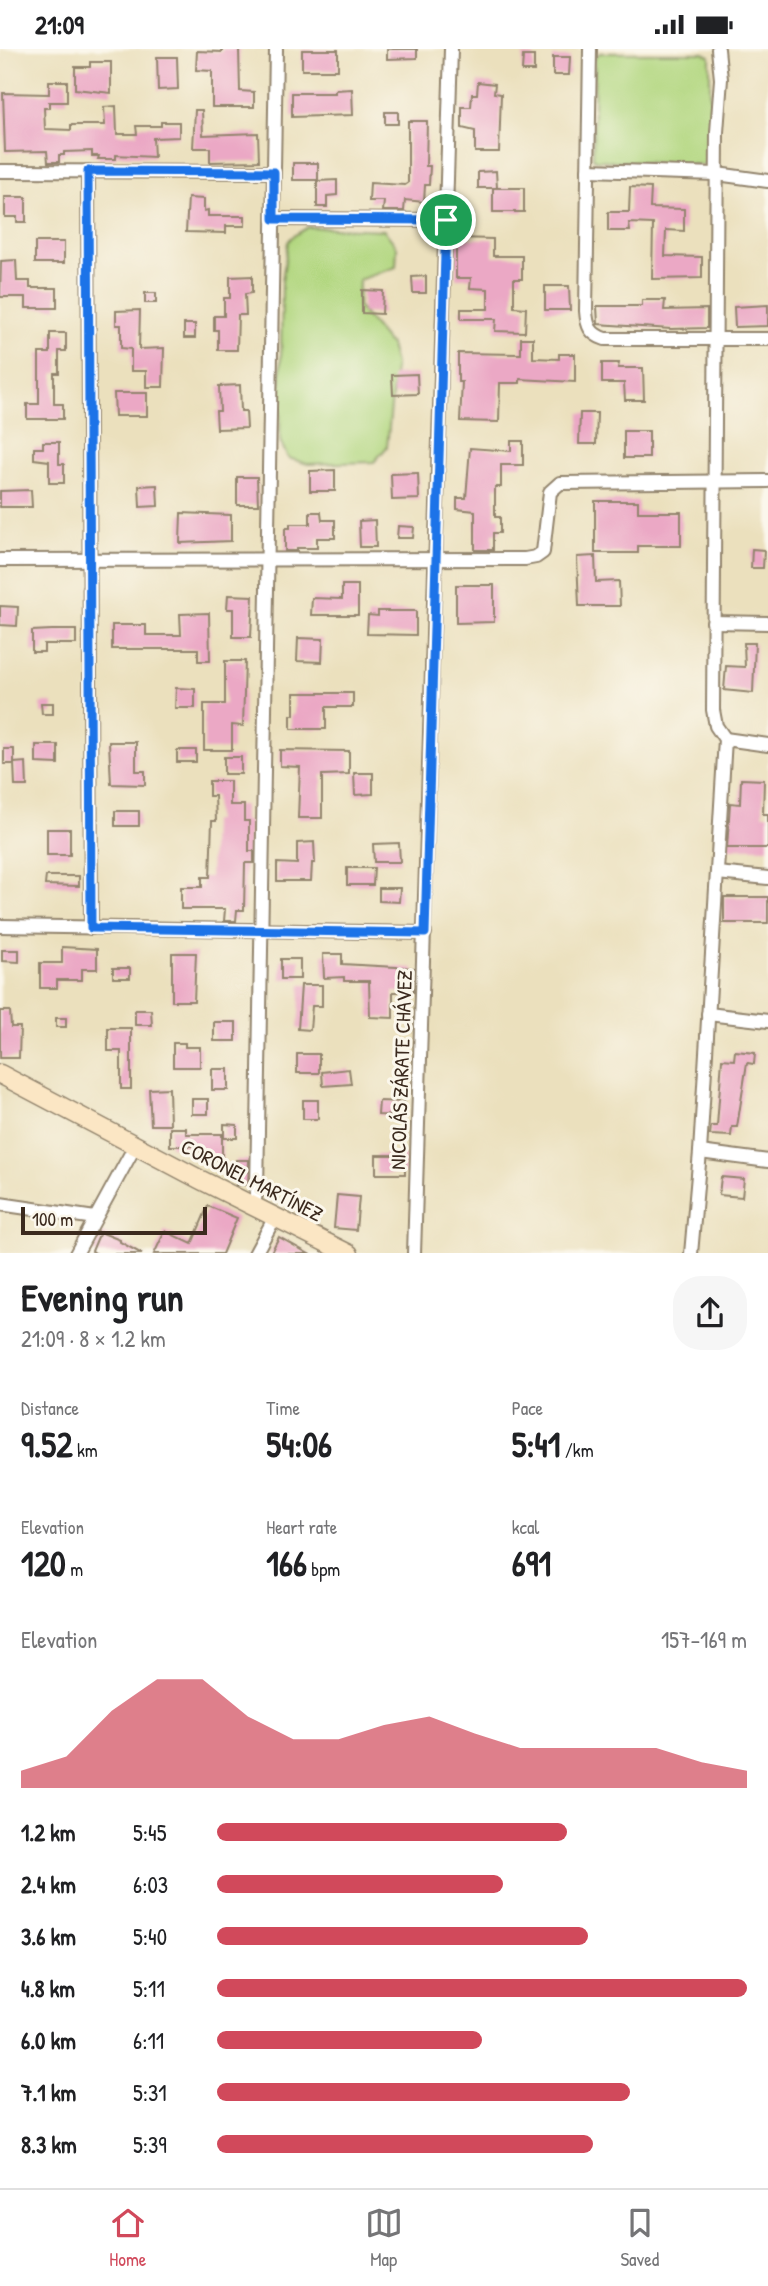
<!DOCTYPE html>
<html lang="en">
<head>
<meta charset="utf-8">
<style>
  :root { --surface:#fff; --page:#f6f6f6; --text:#202124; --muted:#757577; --line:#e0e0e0; --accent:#d1495b }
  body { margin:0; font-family:"Patrick Hand",sans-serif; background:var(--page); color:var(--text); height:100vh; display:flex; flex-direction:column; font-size:26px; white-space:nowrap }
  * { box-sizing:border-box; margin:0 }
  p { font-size:23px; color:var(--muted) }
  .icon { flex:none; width:38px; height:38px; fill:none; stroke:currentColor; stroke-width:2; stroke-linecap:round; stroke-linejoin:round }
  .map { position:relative; height:1204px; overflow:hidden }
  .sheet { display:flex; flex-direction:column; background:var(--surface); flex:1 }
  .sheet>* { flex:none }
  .scale { position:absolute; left:21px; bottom:18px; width:186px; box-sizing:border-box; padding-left:7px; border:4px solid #3b2a1e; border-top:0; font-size:19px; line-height:24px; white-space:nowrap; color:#3b2a1e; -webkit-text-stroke:5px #fbf7ec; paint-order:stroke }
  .pin { position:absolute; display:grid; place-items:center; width:60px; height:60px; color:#fff; margin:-30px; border:4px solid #fff; border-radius:50%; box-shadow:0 2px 7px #0007 }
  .round { display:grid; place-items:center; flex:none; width:74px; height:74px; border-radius:28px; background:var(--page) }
  .overview { display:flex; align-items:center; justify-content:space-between; height:119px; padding:0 21px }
  h1 { font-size:38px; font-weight:700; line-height:52px }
  .figures { display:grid; grid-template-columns:repeat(3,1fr); gap:10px; height:119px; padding:7px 21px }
  .figures div { display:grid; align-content:center }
  .figures b { font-size:35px; font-weight:700 }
  .figures small { font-size:19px; font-weight:400 }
  .figures p { font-size:19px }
  .chart { height:196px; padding:14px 21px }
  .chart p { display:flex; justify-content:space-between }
  .chart svg { width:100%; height:126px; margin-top:7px; fill:var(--accent); opacity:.7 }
  ul { padding:0 21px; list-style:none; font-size:23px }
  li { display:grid; grid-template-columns:112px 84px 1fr; align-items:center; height:52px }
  li i { height:18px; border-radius:9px; background:var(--accent) }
  .status { display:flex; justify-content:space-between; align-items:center; height:49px; padding:0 35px; background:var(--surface); direction:ltr }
  .status svg { height:19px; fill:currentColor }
  .tab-bar { display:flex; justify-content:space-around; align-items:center; height:98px; border-top:2px solid var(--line); background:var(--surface); font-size:19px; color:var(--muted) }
  .tab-bar a { display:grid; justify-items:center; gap:4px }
  .tab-bar .current { color:var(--accent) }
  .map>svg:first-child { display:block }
  .green { fill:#b2d780; stroke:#76804f; stroke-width:2 }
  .building { fill:#eba8c5 }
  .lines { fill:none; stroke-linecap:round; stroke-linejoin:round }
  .minor-casing { stroke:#93856e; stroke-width:16 }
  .secondary-casing { stroke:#93856e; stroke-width:21 }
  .minor { stroke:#fff; stroke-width:12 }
  .secondary { stroke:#fbe6c4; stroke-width:18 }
  .route-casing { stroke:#fff; stroke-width:14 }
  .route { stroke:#1a73e8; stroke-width:9 }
  .labels { text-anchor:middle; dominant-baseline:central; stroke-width:6; stroke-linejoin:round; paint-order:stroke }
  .street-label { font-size:21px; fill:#3b2a1e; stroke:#fbf7ec }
</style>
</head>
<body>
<div class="status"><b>21:09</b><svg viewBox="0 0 49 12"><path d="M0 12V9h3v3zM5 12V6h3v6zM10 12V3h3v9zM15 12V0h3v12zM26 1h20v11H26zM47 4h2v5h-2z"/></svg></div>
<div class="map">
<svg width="768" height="1205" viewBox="0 0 768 1205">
  <rect width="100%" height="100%" fill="#fbf7ec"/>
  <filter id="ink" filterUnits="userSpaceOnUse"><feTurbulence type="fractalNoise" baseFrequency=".0143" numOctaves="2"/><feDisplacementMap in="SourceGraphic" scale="14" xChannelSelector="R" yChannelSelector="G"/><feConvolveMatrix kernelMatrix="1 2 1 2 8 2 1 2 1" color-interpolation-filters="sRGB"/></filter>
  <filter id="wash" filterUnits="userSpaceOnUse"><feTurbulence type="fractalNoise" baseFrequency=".00686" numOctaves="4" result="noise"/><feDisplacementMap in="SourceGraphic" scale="28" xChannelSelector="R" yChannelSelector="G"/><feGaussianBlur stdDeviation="1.57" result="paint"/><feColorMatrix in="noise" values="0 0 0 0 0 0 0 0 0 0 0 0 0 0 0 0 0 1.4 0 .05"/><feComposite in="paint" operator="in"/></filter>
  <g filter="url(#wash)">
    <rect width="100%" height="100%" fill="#ebe0bd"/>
    <g class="green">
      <path d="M600,4H704L710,7V108L706,116L595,111L593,109L595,8Z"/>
      <path d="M308,178L384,181L397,198L396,218L359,231L358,258L390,296L395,316L387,398L374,413L308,415L288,409L280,392L282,232L288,193L292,188Z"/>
    </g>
    <g id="blocks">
      <g class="building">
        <path d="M222,0H239L240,42L254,43V58H212V22L196,21L197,2L222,3Z"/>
        <path d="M387,0H417V9L387,10Z"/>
        <rect x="302" y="1" width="36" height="20"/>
        <path d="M523,7H534V22H522Z"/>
        <path d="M157,8H177L178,40L158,41Z"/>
        <path d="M553,8H570L569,26H553Z"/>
        <path d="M90,13H111V44L75,40V18H90Z"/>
        <path d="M49,32H67V53H49V59H44L45,80L71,81V76H105L104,58L116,57L117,85H137L136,77H161V73H179V88L153,89L154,108L116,106V110H98L99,107H92V102L64,103V106H59V113H48L47,102L5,103L3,44L49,45Z"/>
        <path d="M478,33L495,35L494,44L501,45L499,103H475V82L462,79V58H471L472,45H477Z"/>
        <path d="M352,40L353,66L292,68V44H335V41Z"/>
        <path d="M195,61H202L203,86L258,84L259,112L210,113V99H193Z"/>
        <rect x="385" y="63" width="13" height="12"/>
        <path d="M408,72H427L426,117H430L429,136H425L424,153L405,151L404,162H383L384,152H369L370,134L405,136L408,134Z"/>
        <rect x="293" y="114" width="25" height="17"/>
        <path d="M496,122L497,139H478V123Z"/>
        <path d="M337,131V146L327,147V158H317V132Z"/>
        <path d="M630,138L651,139L650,159L684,160V182L666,181L665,207L702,208V229L652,230L653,175L629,174L630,182H608V163H629Z"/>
        <rect x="493" y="139" width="31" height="24"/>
        <path d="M5,148H26V173H17V168H5Z"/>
        <path d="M188,149L204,150V162L208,161V167H245V177H226V184L186,183Z"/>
        <path d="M456,189L493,190V207H522V230H514V258L526,259L525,283L495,282L496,270H461V260H488V240L470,239L471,229H456Z"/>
        <rect x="35" y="193" width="29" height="21"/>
        <path d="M16,211L17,232H30V239H57V259H26V248H0L1,212Z"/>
        <path d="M252,227V244L245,245L246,266H238L237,301H218V281H214V267H224V249H230V228Z"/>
        <path d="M426,227V244H413L412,228Z"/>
        <path d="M545,237H569L570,261H545Z"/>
        <path d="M362,241L383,242L382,265L362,264Z"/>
        <rect x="145" y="244" width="11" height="10"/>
        <path d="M642,251H665L664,261L707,260V279L671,280L598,275L597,257H642Z"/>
        <path d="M768,256V277L735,278L734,258Z"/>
        <path d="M140,261L139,300L164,299L163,338H146V322H131V300L121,299V276H116V262Z"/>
        <rect x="184" y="275" width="11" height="14"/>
        <path d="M50,284H66V302H59V324H54V355H63V370H27V355H39V304H50Z"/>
        <path d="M521,289H533V309L559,310V305H575V333L520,330V334H500L499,373L460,372L462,333H458V304L521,305Z"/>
        <path d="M602,314H619L618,319H643L644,351H625L624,334H602Z"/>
        <path d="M417,325L418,345L393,346L392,326Z"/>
        <path d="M240,336L241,362H246L247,379L217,380L216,362H220L219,337Z"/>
        <path d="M114,344H147V367H115Z"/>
        <path d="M580,364H597L596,395H579Z"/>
        <rect x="624" y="382" width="25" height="27"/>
        <path d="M511,392H523V416H501V438H495V468H500V484H493V501H475V462L457,460V449H466L470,399L511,402Z"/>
        <path d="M43,393H59V415H64V434H49V412L34,410V399H43Z"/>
        <path d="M335,421V442H310V422Z"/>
        <path d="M418,424L419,450L392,451L391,425Z"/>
        <path d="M237,428H257L258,456H237Z"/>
        <path d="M157,436L158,457L140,458L139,437Z"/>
        <path d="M31,441L32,458H0V442Z"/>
        <path d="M595,452H638V463H681V497H638V504H595Z"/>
        <path d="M310,463H321L322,471H335V489H317V499H297V502H285V479H290V475H310Z"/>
        <path d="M181,464L231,466V492L180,494Z"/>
        <path d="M375,471L376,498H360L359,472Z"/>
        <path d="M398,477L414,478L413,489H397Z"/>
        <path d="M752,500L764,501L763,519H751Z"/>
        <path d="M595,507L596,533L619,532L620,557H579L577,508Z"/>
        <path d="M342,536H358V566H311L312,549L342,550Z"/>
        <path d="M456,536H494V573L456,574Z"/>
        <path d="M228,546L253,547L251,588H233V560H227Z"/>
        <path d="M0,557L18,558L17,577L0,576Z"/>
        <path d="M378,562H416V586L367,585L368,566L378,567Z"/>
        <path d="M209,564L210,612H198V600H112V576H146V586H181L180,565Z"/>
        <path d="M52,581H76V595H44V603H32V582Z"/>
        <path d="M298,589L323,590L322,613L297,612Z"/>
        <path d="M744,594H755L753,644L724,641L726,617L745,618Z"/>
        <path d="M225,612H245L243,677L232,676V701H204V655H225Z"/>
        <path d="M176,639L195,640V659H175Z"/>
        <path d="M294,644H353V658H326V680H291V666H294Z"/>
        <path d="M41,654H53V665H42Z"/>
        <path d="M109,693H136V722H145V736L111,735Z"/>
        <path d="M36,696H58V715L36,714Z"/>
        <rect x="4" y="700" width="10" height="15"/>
        <rect x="177" y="701" width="19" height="12"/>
        <path d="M280,701L349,702V725L322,726V769H298L300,718L280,717Z"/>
        <rect x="224" y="708" width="17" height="17"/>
        <path d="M26,713L27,737H15L14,714Z"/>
        <path d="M354,724H373V745L355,746Z"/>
        <path d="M741,730L764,731L763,765H768V799H727L730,754L740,755Z"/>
        <path d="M209,732H230V756H244V772H249V802H254V814H245L244,861H237L236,872H224L225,860H181V838H202V828H210L212,772H216L215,747H209Z"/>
        <rect x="115" y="762" width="24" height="15"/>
        <rect x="47" y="780" width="23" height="26"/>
        <path d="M314,793L315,814H312L311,832H277V814L297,815V794Z"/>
        <path d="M399,794L400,813H374L373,795Z"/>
        <path d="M347,819H374L373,836H347Z"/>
        <path d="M46,827H79V837L45,836Z"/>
        <path d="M379,839H400L399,853L379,852Z"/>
        <rect x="724" y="848" width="44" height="26"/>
        <path d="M62,898L97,900V920H82V931H57V939H40V914H62Z"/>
        <path d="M2,901H19V913L2,912Z"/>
        <path d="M172,904H196L194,952H172Z"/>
        <path d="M323,905H342V915L414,919L413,943H393V969L370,968L369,932H344V928L324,929Z"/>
        <rect x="281" y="910" width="19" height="20"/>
        <rect x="113" y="919" width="17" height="10"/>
        <path d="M301,936H322V957H312L310,981L298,980Z"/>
        <path d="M135,961H151L152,976H135Z"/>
        <path d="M0,962H10L11,978H20L19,1009H0Z"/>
        <rect x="56" y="969" width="10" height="9"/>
        <rect x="214" y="973" width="22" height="19"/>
        <path d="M108,979H131V1040H121V1002H108Z"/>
        <path d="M173,994H185V998H200V1018H173Z"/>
        <path d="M735,1002L755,1004L754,1015L747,1014L737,1078H732L731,1087L710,1086L711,1077H717L722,1010L734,1011Z"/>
        <rect x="297" y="1005" width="22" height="19"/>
        <rect x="212" y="1020" width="16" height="21"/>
        <path d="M349,1020L351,1035L323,1037L322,1023Z"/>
        <path d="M169,1039L170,1076H151L149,1040Z"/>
        <rect x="192" y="1050" width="16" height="15"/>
        <rect x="303" y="1051" width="15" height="19"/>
        <path d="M379,1052L404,1053L403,1067L378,1066Z"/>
        <path d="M224,1075L237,1076V1089H224Z"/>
        <path d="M170,1079H186V1085H222V1110H201V1097H170Z"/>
        <rect x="376" y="1106" width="29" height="19"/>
        <path d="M236,1111H249L248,1136H236Z"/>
        <path d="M721,1128L744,1130L742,1148L719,1146Z"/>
        <path d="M337,1146L359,1148L356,1181L334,1179Z"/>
        <path d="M208,1157L237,1169L222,1205H154L165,1182L192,1195Z"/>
        <path d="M100,1183L120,1191V1193L142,1205H97L92,1202Z"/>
        <path d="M279,1188L309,1205H270Z"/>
      </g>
    </g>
  </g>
  <g filter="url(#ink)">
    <use href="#blocks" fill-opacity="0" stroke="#93856e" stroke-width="2"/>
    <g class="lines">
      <g class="minor-casing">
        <g id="minor">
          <path d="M590,0L586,262C587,277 590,285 605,290H768"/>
          <path d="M588,121L717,125L768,132"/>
          <path d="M0,122L274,123"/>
          <path d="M88,122L91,879"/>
          <path d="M274,170L446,171"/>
          <path d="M0,511L525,510L536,508L543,503L550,443L560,434L768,432"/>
          <path d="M713,573L768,574"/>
          <path d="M725,690L768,696"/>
          <path d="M717,824L768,829"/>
          <path d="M0,877L425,884"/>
          <path d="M708,965L768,972"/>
          <path d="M700,1103L768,1112"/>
          <path d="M0,1155L95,1169"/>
          <path d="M253,1157L257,1142L276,0"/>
          <path d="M76,1205L135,1097"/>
          <path d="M255,1205L275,1168"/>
          <path d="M414,1205L451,0"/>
          <path d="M691,1205L700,1103L725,690L716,677L713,661L717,83L721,30L718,0"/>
        </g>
      </g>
      <g class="secondary-casing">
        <path id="secondary" d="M0,1025L201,1131L349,1205"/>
      </g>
      <use href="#minor" class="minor"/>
      <use href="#secondary" class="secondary"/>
    </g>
  </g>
  <g class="lines" filter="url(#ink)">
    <g class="route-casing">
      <path id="route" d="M88,122L274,123V170L446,171L425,884L91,879Z"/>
    </g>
    <use href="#route" class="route"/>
  </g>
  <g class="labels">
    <g class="street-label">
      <text transform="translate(401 1021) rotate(-88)">NICOLÁS ZÁRATE CHÁVEZ</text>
      <text transform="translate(252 1131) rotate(27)">CORONEL MARTÍNEZ</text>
    </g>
  </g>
</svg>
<div class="scale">100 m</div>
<div class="pin" style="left:446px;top:171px;background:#1e9e55"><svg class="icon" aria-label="arrive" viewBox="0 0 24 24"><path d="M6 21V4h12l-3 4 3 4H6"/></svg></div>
</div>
<section class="sheet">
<div class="overview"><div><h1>Evening run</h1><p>21:09 · 8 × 1.2 km</p></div><a class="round"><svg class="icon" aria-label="share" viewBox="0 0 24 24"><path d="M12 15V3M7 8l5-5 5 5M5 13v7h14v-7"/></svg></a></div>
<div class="figures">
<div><p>Distance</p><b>9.52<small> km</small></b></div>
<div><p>Time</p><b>54:06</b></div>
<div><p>Pace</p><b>5:41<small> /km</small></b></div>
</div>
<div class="figures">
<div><p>Elevation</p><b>120<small> m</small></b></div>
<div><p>Heart rate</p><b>166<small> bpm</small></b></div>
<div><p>kcal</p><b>691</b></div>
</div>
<div class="chart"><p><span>Elevation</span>157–169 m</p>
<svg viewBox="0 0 160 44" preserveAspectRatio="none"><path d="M0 44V38L10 33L20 17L30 6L40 6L50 19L60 27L70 27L80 22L90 19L100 25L110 30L120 30L130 30L140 30L150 35L160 38V44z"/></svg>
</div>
<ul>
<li><b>1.2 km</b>5:45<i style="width:66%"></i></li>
<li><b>2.4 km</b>6:03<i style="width:54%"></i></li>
<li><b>3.6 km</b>5:40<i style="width:70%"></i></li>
<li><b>4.8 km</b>5:11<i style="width:100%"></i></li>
<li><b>6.0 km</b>6:11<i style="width:50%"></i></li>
<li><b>7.1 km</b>5:31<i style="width:78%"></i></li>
<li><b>8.3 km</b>5:39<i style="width:71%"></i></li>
</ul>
</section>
<nav class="tab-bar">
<a class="current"><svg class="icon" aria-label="home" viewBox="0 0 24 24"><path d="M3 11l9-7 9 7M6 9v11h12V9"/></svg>Home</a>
<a><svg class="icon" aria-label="map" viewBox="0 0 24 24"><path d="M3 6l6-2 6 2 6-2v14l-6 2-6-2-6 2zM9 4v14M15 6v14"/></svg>Map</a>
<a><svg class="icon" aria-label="saved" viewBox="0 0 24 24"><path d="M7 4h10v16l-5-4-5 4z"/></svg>Saved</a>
</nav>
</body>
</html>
